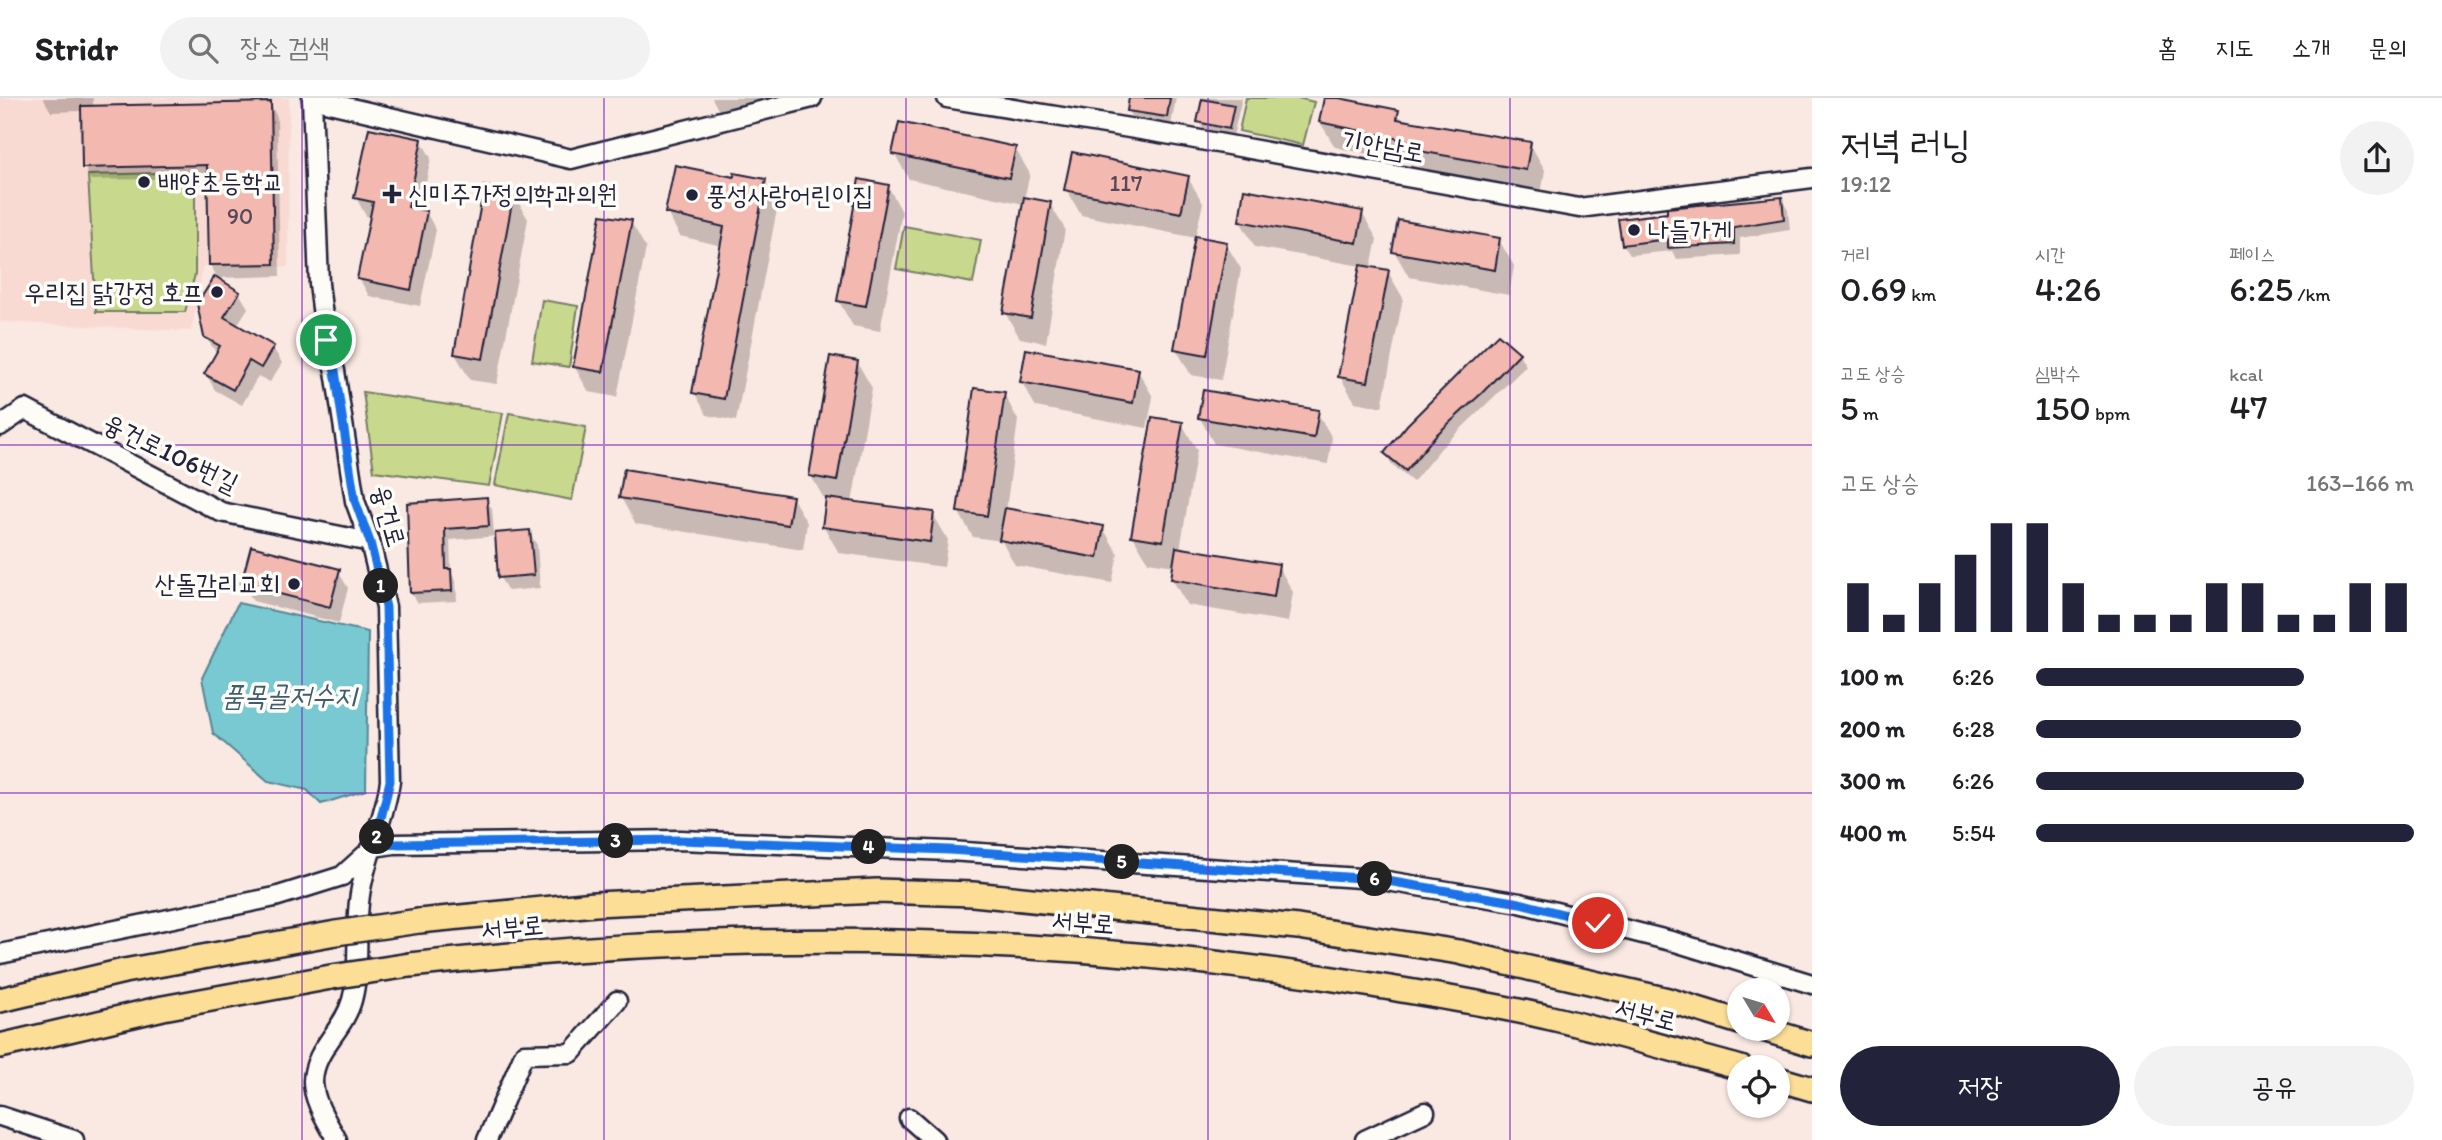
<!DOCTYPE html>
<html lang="ko">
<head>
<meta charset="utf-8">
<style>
  :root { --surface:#fff; --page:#f2f2f2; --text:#202124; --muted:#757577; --line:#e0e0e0; --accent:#22223b }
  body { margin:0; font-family:Itim,"Poor Story",sans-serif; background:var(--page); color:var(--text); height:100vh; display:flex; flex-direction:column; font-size:26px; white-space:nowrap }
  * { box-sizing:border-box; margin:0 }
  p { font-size:23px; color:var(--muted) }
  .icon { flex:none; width:38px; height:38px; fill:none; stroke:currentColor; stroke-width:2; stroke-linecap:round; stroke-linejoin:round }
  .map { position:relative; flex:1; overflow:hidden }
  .side { display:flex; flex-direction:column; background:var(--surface); width:630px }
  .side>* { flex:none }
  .needle { width:46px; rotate:128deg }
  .fabs { position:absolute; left:1727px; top:880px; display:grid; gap:14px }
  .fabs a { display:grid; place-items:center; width:63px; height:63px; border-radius:50%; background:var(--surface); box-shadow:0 2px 5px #0004; font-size:35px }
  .pin { position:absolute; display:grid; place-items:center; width:60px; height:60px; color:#fff; margin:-30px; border:4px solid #fff; border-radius:50%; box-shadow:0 2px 7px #0007 }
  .km { position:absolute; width:35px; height:35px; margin:-18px; border-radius:50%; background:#222; color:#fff; font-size:19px; line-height:35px; text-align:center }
  .round { display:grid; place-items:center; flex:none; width:74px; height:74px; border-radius:37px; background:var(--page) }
  .headline { display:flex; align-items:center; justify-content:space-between; height:119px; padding:0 28px }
  h1 { font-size:38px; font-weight:600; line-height:52px }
  .figures { display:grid; grid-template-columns:repeat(3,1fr); gap:10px; height:119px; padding:7px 28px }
  .figures div { display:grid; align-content:center }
  .figures b { font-size:35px; font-weight:600 }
  .figures small { font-size:19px; font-weight:400 }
  .figures p { font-size:19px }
  .chart { height:196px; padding:14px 28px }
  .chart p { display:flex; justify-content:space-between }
  .chart svg { width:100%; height:126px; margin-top:7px; stroke:var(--accent); stroke-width:6 }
  .cta { display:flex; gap:14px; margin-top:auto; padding:14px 28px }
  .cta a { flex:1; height:80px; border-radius:42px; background:var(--accent); color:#fff; font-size:28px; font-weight:600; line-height:80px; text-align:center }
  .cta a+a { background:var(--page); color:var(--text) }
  ul { padding:0 28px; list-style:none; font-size:23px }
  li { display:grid; grid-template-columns:112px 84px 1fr; align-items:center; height:52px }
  li i { height:18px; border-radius:9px; background:var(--accent) }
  header { display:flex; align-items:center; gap:42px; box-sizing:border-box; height:98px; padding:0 35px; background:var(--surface); border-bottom:2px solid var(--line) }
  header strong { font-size:33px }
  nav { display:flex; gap:38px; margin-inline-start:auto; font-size:24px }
  .search { width:490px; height:63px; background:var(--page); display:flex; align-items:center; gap:18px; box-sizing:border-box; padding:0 24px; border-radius:38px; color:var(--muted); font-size:26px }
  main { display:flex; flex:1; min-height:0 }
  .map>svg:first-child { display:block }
  .built { fill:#f8dad3 }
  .green { fill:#c8d98e; stroke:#757e64; stroke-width:2 }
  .water { fill:#78c9d1; stroke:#568695; stroke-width:2 }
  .shadow { fill:#0003 }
  .building { fill:#f3b8b0; stroke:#22223b; stroke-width:2 }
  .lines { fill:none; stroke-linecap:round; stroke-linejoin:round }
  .minor-casing { stroke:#22223b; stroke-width:23 }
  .major-casing { stroke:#22223b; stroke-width:28 }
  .minor { stroke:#fdfcf7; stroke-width:18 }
  .major { stroke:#fcde96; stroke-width:23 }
  .major-bridge-casing { stroke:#22223b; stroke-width:28; stroke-linecap:butt }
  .major-bridge { stroke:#fcde96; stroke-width:23 }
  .route-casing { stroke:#fff; stroke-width:14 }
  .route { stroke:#1a73e8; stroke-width:9 }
  .grid { fill:none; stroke:#7b2cbf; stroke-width:2; stroke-opacity:0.55 }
  .poi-dot { fill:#22223b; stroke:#fdfcf7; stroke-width:2.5 }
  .labels { text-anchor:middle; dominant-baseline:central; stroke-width:7; stroke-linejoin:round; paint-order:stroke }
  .number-label { font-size:23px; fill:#564858 }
  .street-label { font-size:26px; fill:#22223b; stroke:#fdfcf7 }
  .poi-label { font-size:26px; fill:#22223b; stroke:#fdfcf7; text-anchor:start }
  .water-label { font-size:28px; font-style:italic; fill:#405c70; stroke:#fdfcf7 }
</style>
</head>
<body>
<header>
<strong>Stridr</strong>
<div class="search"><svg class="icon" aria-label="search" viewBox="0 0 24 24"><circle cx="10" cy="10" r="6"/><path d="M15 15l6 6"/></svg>장소 검색</div>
<nav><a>홈</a><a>지도</a><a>소개</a><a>문의</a></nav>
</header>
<main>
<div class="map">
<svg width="1812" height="1042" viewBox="0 0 1812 1042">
  <rect width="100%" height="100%" fill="#fae8e2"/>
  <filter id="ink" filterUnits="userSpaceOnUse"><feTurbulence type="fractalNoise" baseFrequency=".0143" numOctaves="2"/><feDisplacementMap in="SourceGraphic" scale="14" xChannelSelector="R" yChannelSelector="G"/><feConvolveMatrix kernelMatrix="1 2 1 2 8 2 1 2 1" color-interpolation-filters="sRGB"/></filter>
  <g filter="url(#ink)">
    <path class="built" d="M0,0H289L288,169L203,168L191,233L0,224Z"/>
    <g class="green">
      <path d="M1246,0H1298L1314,4L1303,47L1239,33Z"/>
      <path d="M195,74V176L185,214H96L88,77Z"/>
      <path d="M904,128L981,142L973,185L896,171Z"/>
      <path d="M542,202L578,208L569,269L532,263Z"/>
      <path d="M363,294L503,315L489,388L374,373Z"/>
      <path d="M509,315L586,329L572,402L495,387Z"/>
    </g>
    <path class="water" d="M238,505L368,534L366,692L321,706L307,692L268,683L213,635L202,580Z"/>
    <g class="shadow">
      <path d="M43,0H93V10L270,6L277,19L280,178L218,180L210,167L209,80L91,82L84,69L83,13L51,14Z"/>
      <path d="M712,0H817L724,23Z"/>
      <path d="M1131,0H1176L1171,27L1134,21L1129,13Z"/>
      <path d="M1204,0H1242L1233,38L1204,32L1199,24Z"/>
      <path d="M1325,0L1397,14L1403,24L1530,46L1545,72L1541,97L1425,76L1419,67L1335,49L1320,24Z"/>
      <path d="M421,42L431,60L420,113L426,114L436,132L420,208L369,198L359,180L372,119L366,118L356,100Z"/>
      <path d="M1015,50L1030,76L1024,101L1050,106L1065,131L1046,245L1020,240L1005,215L1024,106L909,81L894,55Z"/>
      <path d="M1188,80L1203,105L1195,140L1226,146L1241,171L1221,282L1191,277L1176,251L1196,140L1081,117L1066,91Z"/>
      <path d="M765,83L778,106L736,323L707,317L694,294L722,148L680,138L667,115Z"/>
      <path d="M888,88L902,114L880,233L853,228L838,202Z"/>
      <path d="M513,95L528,121L497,286L470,282L455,256Z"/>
      <path d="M1781,101L1788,112L1790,132L1740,140V157L1676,161L1672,153L1630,157L1623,146Z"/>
      <path d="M1362,115L1377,141L1371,170L1388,174L1403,200L1382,309L1355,304L1340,279L1361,168L1255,149L1240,123Z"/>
      <path d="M631,124L646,150L617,299L589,294L574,268Z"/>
      <path d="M1499,142L1514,168L1509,197L1409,179L1394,153Z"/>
      <path d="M239,195L248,210L236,229L273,250L282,265L270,284L258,278L242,307L215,292L206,276L217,256L205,238Z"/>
      <path d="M1498,239L1519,256L1526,268L1441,350L1413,384L1392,367L1386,356Z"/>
      <path d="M857,264L872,290L852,405L933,416L948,442L944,469L839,455L824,429L826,404L811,378Z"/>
      <path d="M1138,273L1153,299L1147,330L1036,309L1021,283Z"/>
      <path d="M1004,296L1018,322L1006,412L1103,430L1118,456L1112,485L1015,467L1002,443L973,439L958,413Z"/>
      <path d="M1317,314L1332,340L1328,366L1214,346L1200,320Z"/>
      <path d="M1182,326L1197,352L1180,451L1278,468L1293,494L1288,524L1187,507L1172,481L1175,468L1148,464L1133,438Z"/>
      <path d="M792,399L807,425L803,452L636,426L621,400Z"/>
      <path d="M486,401L492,411L494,437L529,434L537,447L540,490L508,493L500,480L497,438L450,442L451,475L456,483L457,503L418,505L412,495L408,406Z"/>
      <path d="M338,473L348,490L339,525L253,503L243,485Z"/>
    </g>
    <g class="building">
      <path d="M1129,0H1170L1167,19L1127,13Z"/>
      <path d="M1324,0H1339L1399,12L1397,21L1531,44L1526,72L1408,51L1409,43L1319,24Z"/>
      <path d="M1202,1L1234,7L1229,31L1197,24Z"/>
      <path d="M271,4L274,166L209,167L207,67L82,70L81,8Z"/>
      <path d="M899,24L1016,49L1009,80L892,56Z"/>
      <path d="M369,30L422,41L408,109L427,113L411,192L357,181L373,104L354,100Z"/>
      <path d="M1072,54L1189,78L1181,115L1064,92Z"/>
      <path d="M675,67L734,79V75L766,81L724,301L692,295L724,129L665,115Z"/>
      <path d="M859,81L889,87L866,208L837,203Z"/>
      <path d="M484,88L514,94L483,261L454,256Z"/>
      <path d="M1244,91L1363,113L1357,145L1239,123Z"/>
      <path d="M1024,99L1051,104L1031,220L1003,215Z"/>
      <path d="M1782,99L1784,121L1734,129V146L1668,150V141L1622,147L1618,121L1667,115V110Z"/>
      <path d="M601,117L632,122L603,274L573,269Z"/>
      <path d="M1398,122L1500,140L1495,172L1392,154Z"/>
      <path d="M1195,138L1227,144L1207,257L1174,251Z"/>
      <path d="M1360,167L1389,172L1368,284L1338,279Z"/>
      <path d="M215,178L240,194L224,219L274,248L261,270L249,263L233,292L204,276L220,248L204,239L197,206Z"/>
      <path d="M1498,236L1520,255L1482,295L1435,338L1406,373L1384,355L1407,327Z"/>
      <path d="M1026,251L1139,271L1133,305L1020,284Z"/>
      <path d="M830,258L858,263L837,383L809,378Z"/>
      <path d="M974,290L1005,294L987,418L957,414Z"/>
      <path d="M1203,292L1319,312L1314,340L1198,320Z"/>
      <path d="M1152,319L1183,324L1163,443L1131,438Z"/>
      <path d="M624,371L793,398L788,427L619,400Z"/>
      <path d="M487,399L489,428L445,431L446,471H451L452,493L410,495L407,405Z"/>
      <path d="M826,400L934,414L930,444L822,429Z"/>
      <path d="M1005,410L1104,428L1098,460L999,442Z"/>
      <path d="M530,432L534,477L498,480L495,435Z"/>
      <path d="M251,448L340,471L330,509L241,486Z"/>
      <path d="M1176,449L1279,466L1274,499L1171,481Z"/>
    </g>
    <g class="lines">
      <g class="minor-casing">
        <g id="minor">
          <path d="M312,0L319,186L326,242L335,273L355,403L370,444L386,509L390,683C385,719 369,751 362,786C353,823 362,865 352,902C344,932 314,951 313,983C313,1003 328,1025 337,1042"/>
          <path d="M947,0L1184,39L1579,110L1812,80"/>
          <path d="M312,1L571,61L812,0"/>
          <path d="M0,328L25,311L221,414L370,444"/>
          <path d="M0,856L275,799L342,778L374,749L394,746L680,742L949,753L1375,781L1520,805L1675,844L1812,886"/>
          <path d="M0,1018L74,1042"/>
          <path d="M909,1020L934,1042"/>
          <path d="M487,1042L524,956L571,955L617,903"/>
          <path d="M1365,1042L1425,1014"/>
        </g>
      </g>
      <g class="major-casing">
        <g id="major">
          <path d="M419,823L595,806L877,793L973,796L1298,829L1459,854L1668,902L1740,924"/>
          <path d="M410,867C732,831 1052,834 1372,887C1432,897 1492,906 1551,920C1615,935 1678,953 1741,970"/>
          <path d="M0,902L124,873L336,835"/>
          <path d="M1763,931L1812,946"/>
          <path d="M0,948L163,910L331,879"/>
          <path d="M1778,981L1812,991"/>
        </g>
      </g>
      <use href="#minor" class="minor"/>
      <use href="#major" class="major"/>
      <g class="major-bridge-casing">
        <g id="major-bridge">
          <path d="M336,835L419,823"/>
          <path d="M331,879L410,867"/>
        </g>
      </g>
      <use href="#major-bridge" class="major-bridge"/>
    </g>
  </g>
  <g class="lines" filter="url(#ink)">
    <g class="route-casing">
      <path id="route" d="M326,242L335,273L355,403L370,444L386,509L390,683L374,749L394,746L680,742L949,752L1375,781L1520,805L1598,825"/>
    </g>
    <use href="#route" class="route"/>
  </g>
  <path class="grid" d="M302,0V1042M604,0V1042M906,0V1042M1208,0V1042M1510,0V1042M0,347H1812M0,695H1812"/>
  <g class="poi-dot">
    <circle cx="144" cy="84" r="7"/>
    <path d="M388.5 85.5h7v7h7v7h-7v7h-7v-7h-7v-7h7z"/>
    <circle cx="692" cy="97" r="7"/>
    <circle cx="1634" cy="132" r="7"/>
    <circle cx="217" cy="194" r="7"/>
    <circle cx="294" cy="486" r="7"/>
  </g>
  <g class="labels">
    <g class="number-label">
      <text x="1126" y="85">117</text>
      <text x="240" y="118">90</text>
    </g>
    <g class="street-label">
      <text transform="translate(1383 48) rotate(10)">기안남로</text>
      <text transform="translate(171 355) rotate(26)">융건로106번길</text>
      <text transform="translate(389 418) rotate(74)">융건로</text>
      <text transform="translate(1083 824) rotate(4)">서부로</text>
      <text transform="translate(512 829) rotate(-5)">서부로</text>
      <text transform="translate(1646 916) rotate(15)">서부로</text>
    </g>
    <g class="poi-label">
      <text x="158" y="84">배양초등학교</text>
      <text x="408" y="96">신미주가정의학과의원</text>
      <text x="706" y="97">풍성사랑어린이집</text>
      <text x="1648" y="132">나들가게</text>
      <text x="203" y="194" text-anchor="end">우리집 닭강정 호프</text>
      <text x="280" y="486" text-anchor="end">산돌감리교회</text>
    </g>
    <g class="water-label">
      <text x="289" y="597">품목골저수지</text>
    </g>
  </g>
</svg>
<div class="fabs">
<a><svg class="needle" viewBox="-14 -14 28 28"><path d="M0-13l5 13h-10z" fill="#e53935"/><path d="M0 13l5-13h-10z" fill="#757577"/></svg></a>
<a><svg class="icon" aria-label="locate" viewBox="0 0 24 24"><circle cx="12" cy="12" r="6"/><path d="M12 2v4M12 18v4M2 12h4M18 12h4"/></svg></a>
</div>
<div class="pin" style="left:326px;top:242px;background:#1e9e55"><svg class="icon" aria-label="arrive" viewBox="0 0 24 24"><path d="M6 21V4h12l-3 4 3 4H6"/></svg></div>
<div class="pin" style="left:1598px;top:825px;background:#d93025"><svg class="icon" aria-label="check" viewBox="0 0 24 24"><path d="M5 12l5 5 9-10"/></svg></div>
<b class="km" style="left:381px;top:488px">1</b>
<b class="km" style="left:377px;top:739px">2</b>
<b class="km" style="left:616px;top:743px">3</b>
<b class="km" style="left:869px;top:749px">4</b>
<b class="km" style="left:1122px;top:764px">5</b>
<b class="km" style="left:1375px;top:781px">6</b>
</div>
<section class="side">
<div class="headline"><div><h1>저녁 러닝</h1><p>19:12</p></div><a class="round"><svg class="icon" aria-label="share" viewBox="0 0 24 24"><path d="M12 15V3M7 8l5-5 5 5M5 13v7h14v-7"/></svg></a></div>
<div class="figures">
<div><p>거리</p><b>0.69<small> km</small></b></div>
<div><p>시간</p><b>4:26</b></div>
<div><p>페이스</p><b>6:25<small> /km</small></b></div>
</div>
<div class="figures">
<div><p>고도 상승</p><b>5<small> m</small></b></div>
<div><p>심박수</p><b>150<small> bpm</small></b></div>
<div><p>kcal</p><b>47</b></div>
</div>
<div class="chart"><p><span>고도 상승</span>163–166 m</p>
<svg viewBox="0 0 160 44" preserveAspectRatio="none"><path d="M5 44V27M15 44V38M25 44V27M35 44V17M45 44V6M55 44V6M65 44V27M75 44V38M85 44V38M95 44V38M105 44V27M115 44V27M125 44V38M135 44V38M145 44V27M155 44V27"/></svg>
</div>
<ul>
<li><b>100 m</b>6:26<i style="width:71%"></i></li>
<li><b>200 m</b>6:28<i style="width:70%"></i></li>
<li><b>300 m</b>6:26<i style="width:71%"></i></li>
<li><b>400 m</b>5:54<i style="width:100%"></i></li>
</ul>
<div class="cta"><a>저장</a><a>공유</a></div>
</section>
</main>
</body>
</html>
